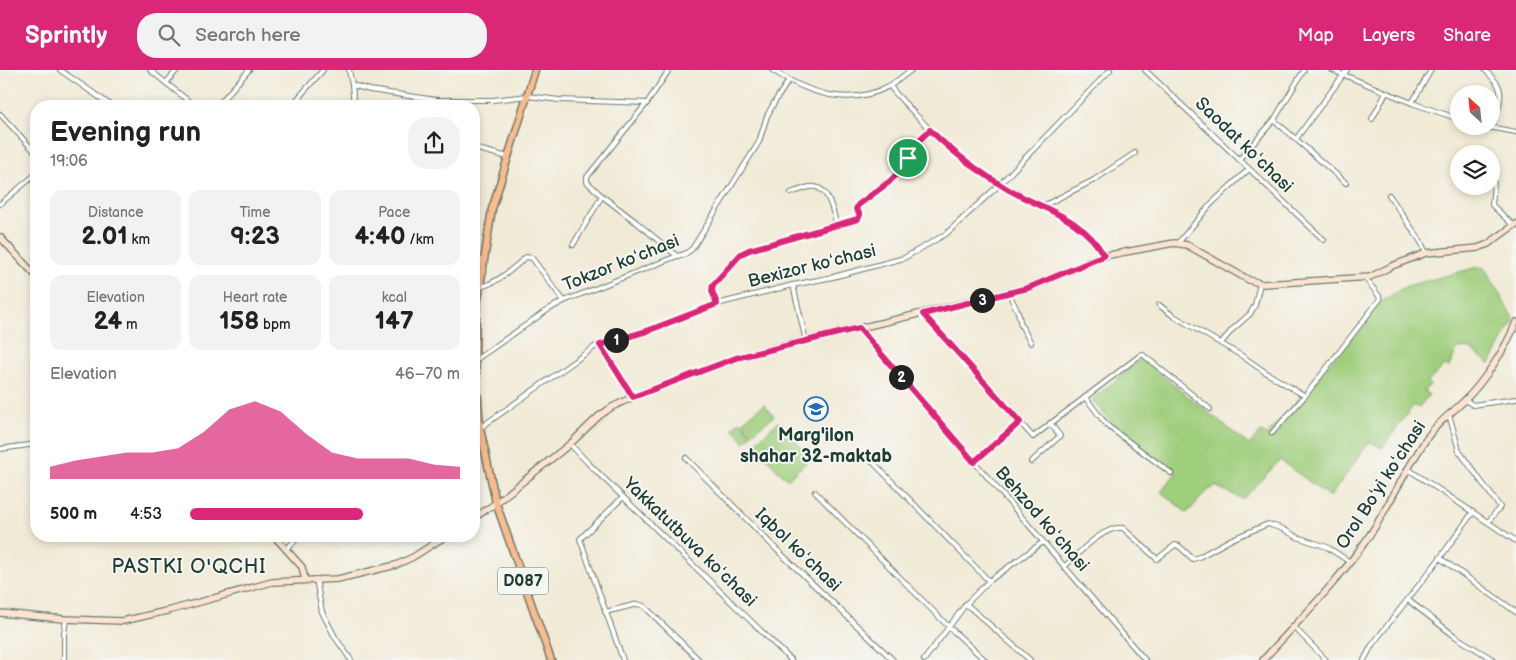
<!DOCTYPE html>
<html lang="en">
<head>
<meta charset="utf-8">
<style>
  :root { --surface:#fff; --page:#f2f2f2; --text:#222; --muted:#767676; --accent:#db2777 }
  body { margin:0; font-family:"Balsamiq Sans",sans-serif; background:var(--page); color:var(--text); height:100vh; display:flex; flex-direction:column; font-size:19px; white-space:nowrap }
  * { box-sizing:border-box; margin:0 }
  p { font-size:16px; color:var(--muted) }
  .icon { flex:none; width:28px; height:28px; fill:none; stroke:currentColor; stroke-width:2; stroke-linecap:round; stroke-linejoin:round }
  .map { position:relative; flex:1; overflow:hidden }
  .panel { position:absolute; left:30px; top:30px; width:450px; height:442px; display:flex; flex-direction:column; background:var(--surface); border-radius:20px; box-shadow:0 2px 8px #0003 }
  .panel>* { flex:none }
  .needle { width:32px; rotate:333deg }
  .controls { position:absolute; left:1450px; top:15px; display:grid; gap:10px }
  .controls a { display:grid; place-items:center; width:50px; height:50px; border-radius:50%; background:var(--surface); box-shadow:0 2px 8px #0003; font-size:25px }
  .pin { position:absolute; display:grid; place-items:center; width:42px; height:42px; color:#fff; margin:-21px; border:2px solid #fff; border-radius:50%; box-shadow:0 1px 5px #0007 }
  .km { position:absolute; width:25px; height:25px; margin:-12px; border-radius:50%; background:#222; color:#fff; font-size:14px; line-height:25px; text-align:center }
  .round { display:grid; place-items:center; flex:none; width:52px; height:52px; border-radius:20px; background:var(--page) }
  .summary { display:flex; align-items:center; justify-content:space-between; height:85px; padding:0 20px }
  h1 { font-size:28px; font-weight:800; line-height:38px }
  .figures { display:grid; grid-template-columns:repeat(3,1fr); gap:8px; height:85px; padding:5px 20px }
  .figures div { display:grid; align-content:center; border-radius:12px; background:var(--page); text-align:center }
  .figures b { font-size:25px; font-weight:800 }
  .figures small { font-size:14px; font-weight:400 }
  .figures p { font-size:14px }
  .chart { height:140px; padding:10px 20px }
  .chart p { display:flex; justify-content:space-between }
  .chart svg { width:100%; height:90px; margin-top:5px; fill:var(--accent); opacity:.7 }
  ul { padding:0 20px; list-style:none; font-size:16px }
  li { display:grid; grid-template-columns:80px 60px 1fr; align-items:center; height:38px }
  li i { height:12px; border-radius:6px; background:var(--accent) }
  header { display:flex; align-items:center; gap:30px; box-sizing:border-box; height:70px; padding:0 25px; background:var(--accent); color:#fff }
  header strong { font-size:24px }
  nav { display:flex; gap:28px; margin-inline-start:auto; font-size:18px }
  .search { width:350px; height:45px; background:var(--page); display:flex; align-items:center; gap:12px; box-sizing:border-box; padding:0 18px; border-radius:20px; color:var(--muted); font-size:19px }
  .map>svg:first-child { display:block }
  .green { fill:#9fce7c; stroke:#5f8658 }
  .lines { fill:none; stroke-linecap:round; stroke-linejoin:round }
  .street-casing { stroke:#687a6d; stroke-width:6 }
  .secondary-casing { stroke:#687a6d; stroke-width:8 }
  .primary-casing { stroke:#687a6d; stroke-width:9 }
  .street { stroke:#fff; stroke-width:4 }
  .secondary { stroke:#fde4d1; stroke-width:5.5 }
  .primary { stroke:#fbbb8c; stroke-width:6 }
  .route-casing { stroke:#fff; stroke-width:10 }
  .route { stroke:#db2777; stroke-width:6 }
  .labels { text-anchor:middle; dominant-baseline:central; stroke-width:4; stroke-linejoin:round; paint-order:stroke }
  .shield { fill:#f6f6f2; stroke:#60746d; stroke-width:1 }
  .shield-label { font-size:16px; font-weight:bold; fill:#1f3d34 }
  .street-label { font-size:18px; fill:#1f3d34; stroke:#f6f6f2 }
  .poi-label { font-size:18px; font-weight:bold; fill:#1f3d34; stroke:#f6f6f2 }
  .quarter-label { font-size:20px; letter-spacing:1px; fill:#1f3d34; stroke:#f6f6f2 }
</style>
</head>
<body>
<header>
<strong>Sprintly</strong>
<div class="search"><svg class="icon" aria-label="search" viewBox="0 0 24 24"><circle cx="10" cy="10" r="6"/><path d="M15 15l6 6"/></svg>Search here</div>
<nav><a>Map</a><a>Layers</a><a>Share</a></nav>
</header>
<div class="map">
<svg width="1516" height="590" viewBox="0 0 1516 590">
  <rect width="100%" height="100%" fill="#f6f6f2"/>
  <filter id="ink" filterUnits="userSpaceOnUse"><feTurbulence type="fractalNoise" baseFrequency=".02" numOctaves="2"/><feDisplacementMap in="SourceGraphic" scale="10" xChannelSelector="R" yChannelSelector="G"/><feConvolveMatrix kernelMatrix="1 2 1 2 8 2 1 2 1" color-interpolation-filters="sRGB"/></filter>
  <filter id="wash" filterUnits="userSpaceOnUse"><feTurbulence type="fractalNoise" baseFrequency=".0096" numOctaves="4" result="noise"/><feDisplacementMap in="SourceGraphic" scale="20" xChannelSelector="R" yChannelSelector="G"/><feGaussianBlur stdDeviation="1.12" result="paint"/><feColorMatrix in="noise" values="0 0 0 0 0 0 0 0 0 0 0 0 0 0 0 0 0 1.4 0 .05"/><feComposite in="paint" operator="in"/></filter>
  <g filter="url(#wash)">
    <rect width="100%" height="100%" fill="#f1ead6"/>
    <g class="green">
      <path d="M1478,197L1485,198L1514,250L1490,294L1469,278L1457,279L1449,297L1444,296L1428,312L1430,315L1424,321L1429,325L1419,337L1413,336L1382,378L1370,371L1330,427L1280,390L1243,429L1215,416L1207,421L1187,443L1161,422L1176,403L1116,358L1092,330L1141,289L1249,375L1261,362L1267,365L1337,285L1380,233L1396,222L1407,216Z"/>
      <path d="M764,334L774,346L752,363L743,352Z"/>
      <path d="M740,351L752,365L744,372L732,358Z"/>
      <path d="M778,352L811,388L787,410L754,374Z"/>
    </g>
  </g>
  <g filter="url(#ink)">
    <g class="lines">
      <g class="street-casing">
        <g id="street">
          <path d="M60,0L112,36"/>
          <path d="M150,0L166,13L177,0"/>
          <path d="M349,0L352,15"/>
          <path d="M669,0L647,33L587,107V112L602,126L636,152L677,186"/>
          <path d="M772,0C808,23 849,38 889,16C897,12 904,5 911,0"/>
          <path d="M1145,0L1324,170"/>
          <path d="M1332,0L1412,33L1459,49"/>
          <path d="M1485,0C1490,5 1495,10 1498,15C1505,28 1495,46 1491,58"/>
          <path d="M166,13L195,36"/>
          <path d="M890,16C897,26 907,35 915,44C925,54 934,65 944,74C961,89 981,102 1000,114C1035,137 1083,146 1104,186"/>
          <path d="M1412,33L1431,0"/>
          <path d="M217,36L249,0"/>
          <path d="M291,36L323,0"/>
          <path d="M354,36L352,15L370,20L436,30H493L528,26L559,30L647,33"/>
          <path d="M0,44L36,83"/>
          <path d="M1372,49L1386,23"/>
          <path d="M1274,50L1346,113"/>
          <path d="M1483,56L1516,62"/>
          <path d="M1296,69L1347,0"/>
          <path d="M474,78L508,87"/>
          <path d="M1239,90L1274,50L1304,0"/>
          <path d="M1491,110L1494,113L1492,135L1514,156"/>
          <path d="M791,123C797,121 804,118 810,117C829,114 833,143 837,156"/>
          <path d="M1389,125L1421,172L1426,183"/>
          <path d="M0,134L36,104"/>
          <path d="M1043,136L1094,110L1135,83"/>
          <path d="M1178,173L1211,134L1249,99"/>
          <path d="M573,175L602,126"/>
          <path d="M474,189L484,191"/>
          <path d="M793,215L806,271"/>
          <path d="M480,217C498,213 512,199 526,187L532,188L564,231"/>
          <path d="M1010,223L1012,230L1018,242L1021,255L1031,273"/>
          <path d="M717,234L713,221V215L741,184L749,180L858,149L860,145L856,139L858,135L889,111L905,97L913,76L930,60"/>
          <path d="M1159,235L1172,245L1242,286L1265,302L1305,326"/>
          <path d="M923,244L1033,367L1142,284L1210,339"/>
          <path d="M859,258L1145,590"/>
          <path d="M1221,273L1233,259L1250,244L1255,235L1260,213"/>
          <path d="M600,275L633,327"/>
          <path d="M474,291L549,239L564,231L677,186L685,184L692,179L759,72L767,46L774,33L789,10"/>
          <path d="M1085,327L1102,349L1109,357L1171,403"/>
          <path d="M1465,330L1473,335L1516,329"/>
          <path d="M1449,344L1459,381L1500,437L1488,452"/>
          <path d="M480,358L596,276L647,261L717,234L793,215L833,207L904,188L946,164L1000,114L1110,0"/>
          <path d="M1272,363L1305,326L1380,229L1379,226L1365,208"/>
          <path d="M570,374L588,393L791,590"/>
          <path d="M0,379L36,374"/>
          <path d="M868,387L989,511"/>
          <path d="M686,388L776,479L893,590"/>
          <path d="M974,392L1020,352"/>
          <path d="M1031,392L1060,366L1050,353"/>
          <path d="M1408,399L1516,471"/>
          <path d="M815,422L949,557L985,590"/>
          <path d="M623,427L580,469L623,590"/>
          <path d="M286,479L300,466"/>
          <path d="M1440,488L1516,542"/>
          <path d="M1064,497C1077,485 1104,455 1123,458L1157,489L1175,475L1179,476L1193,489L1199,487L1232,469L1268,454L1283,459L1297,467L1327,477L1350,492"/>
          <path d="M316,509L322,542L335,567L351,590"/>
          <path d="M1408,530L1456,567L1494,590"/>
          <path d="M966,534L1030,590"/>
          <path d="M605,542L638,534L644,536L699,590"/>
          <path d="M1293,556L1326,590"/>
          <path d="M64,590V563L66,549"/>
          <path d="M924,590L966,534L989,511L1043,472"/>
          <path d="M1364,590L1372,575L1440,488L1473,442"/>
        </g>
      </g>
      <g class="secondary-casing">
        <g id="secondary">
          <path d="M0,167L36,206"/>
          <path d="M474,448L496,433L570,374L599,346L612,337L633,327L737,288L771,279L1028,218L1104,186L1174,173L1187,175L1249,210L1263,214L1370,207L1392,196L1426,183L1478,178L1488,174L1516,154"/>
          <path d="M274,466L302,497L305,510"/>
          <path d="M0,543L64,549L123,551L171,540L272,512L338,509L396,495L413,487L446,466"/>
          <path d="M1263,590C1302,547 1344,506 1375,457C1393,427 1409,394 1429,365C1439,351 1452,343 1464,331C1483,313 1507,277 1516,252"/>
        </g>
      </g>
      <g class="primary-casing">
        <path id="primary" d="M535,0L492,139L476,242L475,291L480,358L496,433L551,590"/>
      </g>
      <use href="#street" class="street"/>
      <use href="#secondary" class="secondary"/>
      <use href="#primary" class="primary"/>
    </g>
  </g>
  <g class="lines" filter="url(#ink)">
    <g class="route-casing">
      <path id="route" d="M930,60C953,83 981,103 1009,120C1043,139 1085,149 1104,186L1028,218L923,244L1020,352L974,392L859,258L736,288L633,327L600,275L647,261L717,234L712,221L713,215L741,184L749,180L858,149L860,145L856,139L858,135L889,112L904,97L913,76Z"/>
    </g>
    <use href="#route" class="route"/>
  </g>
  <defs>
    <g id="school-ring" transform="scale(1.25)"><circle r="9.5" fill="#f6f6f2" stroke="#1f6fb2" stroke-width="1.5"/><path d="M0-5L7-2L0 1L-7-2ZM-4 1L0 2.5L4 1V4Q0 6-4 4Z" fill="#1f6fb2"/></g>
  </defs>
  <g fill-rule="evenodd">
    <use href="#school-ring" x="816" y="339"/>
  </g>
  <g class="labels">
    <rect class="shield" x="498" y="497.5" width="50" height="27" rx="4"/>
    <g class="shield-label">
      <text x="523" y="511">D087</text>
    </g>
    <g class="street-label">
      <text transform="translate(1244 75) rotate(44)">Saodat koʻchasi</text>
      <text transform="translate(621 193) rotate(-22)">Tokzor koʻchasi</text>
      <text transform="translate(812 196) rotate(-14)">Bexizor koʻchasi</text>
      <text transform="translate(1381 415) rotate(-57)">Orol Boʻyi koʻchasi</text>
      <text transform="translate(1042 449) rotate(49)">Behzod koʻchasi</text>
      <text transform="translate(690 472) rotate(44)">Yakkatutbuva koʻchasi</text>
      <text transform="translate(798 480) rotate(44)">Iqbol koʻchasi</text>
    </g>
    <g class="poi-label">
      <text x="816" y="365">Marg'ilon<tspan x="816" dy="21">shahar 32-maktab</tspan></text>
    </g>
    <g class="quarter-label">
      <text x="189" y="497">PASTKI O'QCHI</text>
    </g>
  </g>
</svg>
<div class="controls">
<a><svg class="needle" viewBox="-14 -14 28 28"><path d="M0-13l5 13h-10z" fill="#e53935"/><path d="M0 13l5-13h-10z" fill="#767676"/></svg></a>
<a><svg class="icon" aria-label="layers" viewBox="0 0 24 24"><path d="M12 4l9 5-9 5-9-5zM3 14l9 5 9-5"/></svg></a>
</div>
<div class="pin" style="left:908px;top:88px;background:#1e9e55"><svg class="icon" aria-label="arrive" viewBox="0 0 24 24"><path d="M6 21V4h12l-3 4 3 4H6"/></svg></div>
<b class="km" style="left:616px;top:270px">1</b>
<b class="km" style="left:901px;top:307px">2</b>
<b class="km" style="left:982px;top:230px">3</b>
<section class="panel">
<div class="summary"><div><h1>Evening run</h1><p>19:06</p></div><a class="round"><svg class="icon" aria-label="share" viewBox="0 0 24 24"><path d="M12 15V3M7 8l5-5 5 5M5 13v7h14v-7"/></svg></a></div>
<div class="figures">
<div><p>Distance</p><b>2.01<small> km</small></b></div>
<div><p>Time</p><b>9:23</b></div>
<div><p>Pace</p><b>4:40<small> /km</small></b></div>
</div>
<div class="figures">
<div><p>Elevation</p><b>24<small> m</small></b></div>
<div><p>Heart rate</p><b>158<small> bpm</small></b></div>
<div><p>kcal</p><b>147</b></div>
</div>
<div class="chart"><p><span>Elevation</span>46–70 m</p>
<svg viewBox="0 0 160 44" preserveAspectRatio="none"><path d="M0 44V38L10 35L20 33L30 31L40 31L50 29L60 21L70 10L80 6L90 11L100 22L110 31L120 34L130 34L140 34L150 37L160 38V44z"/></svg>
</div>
<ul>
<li><b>500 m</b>4:53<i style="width:64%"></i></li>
</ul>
</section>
</div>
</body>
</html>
